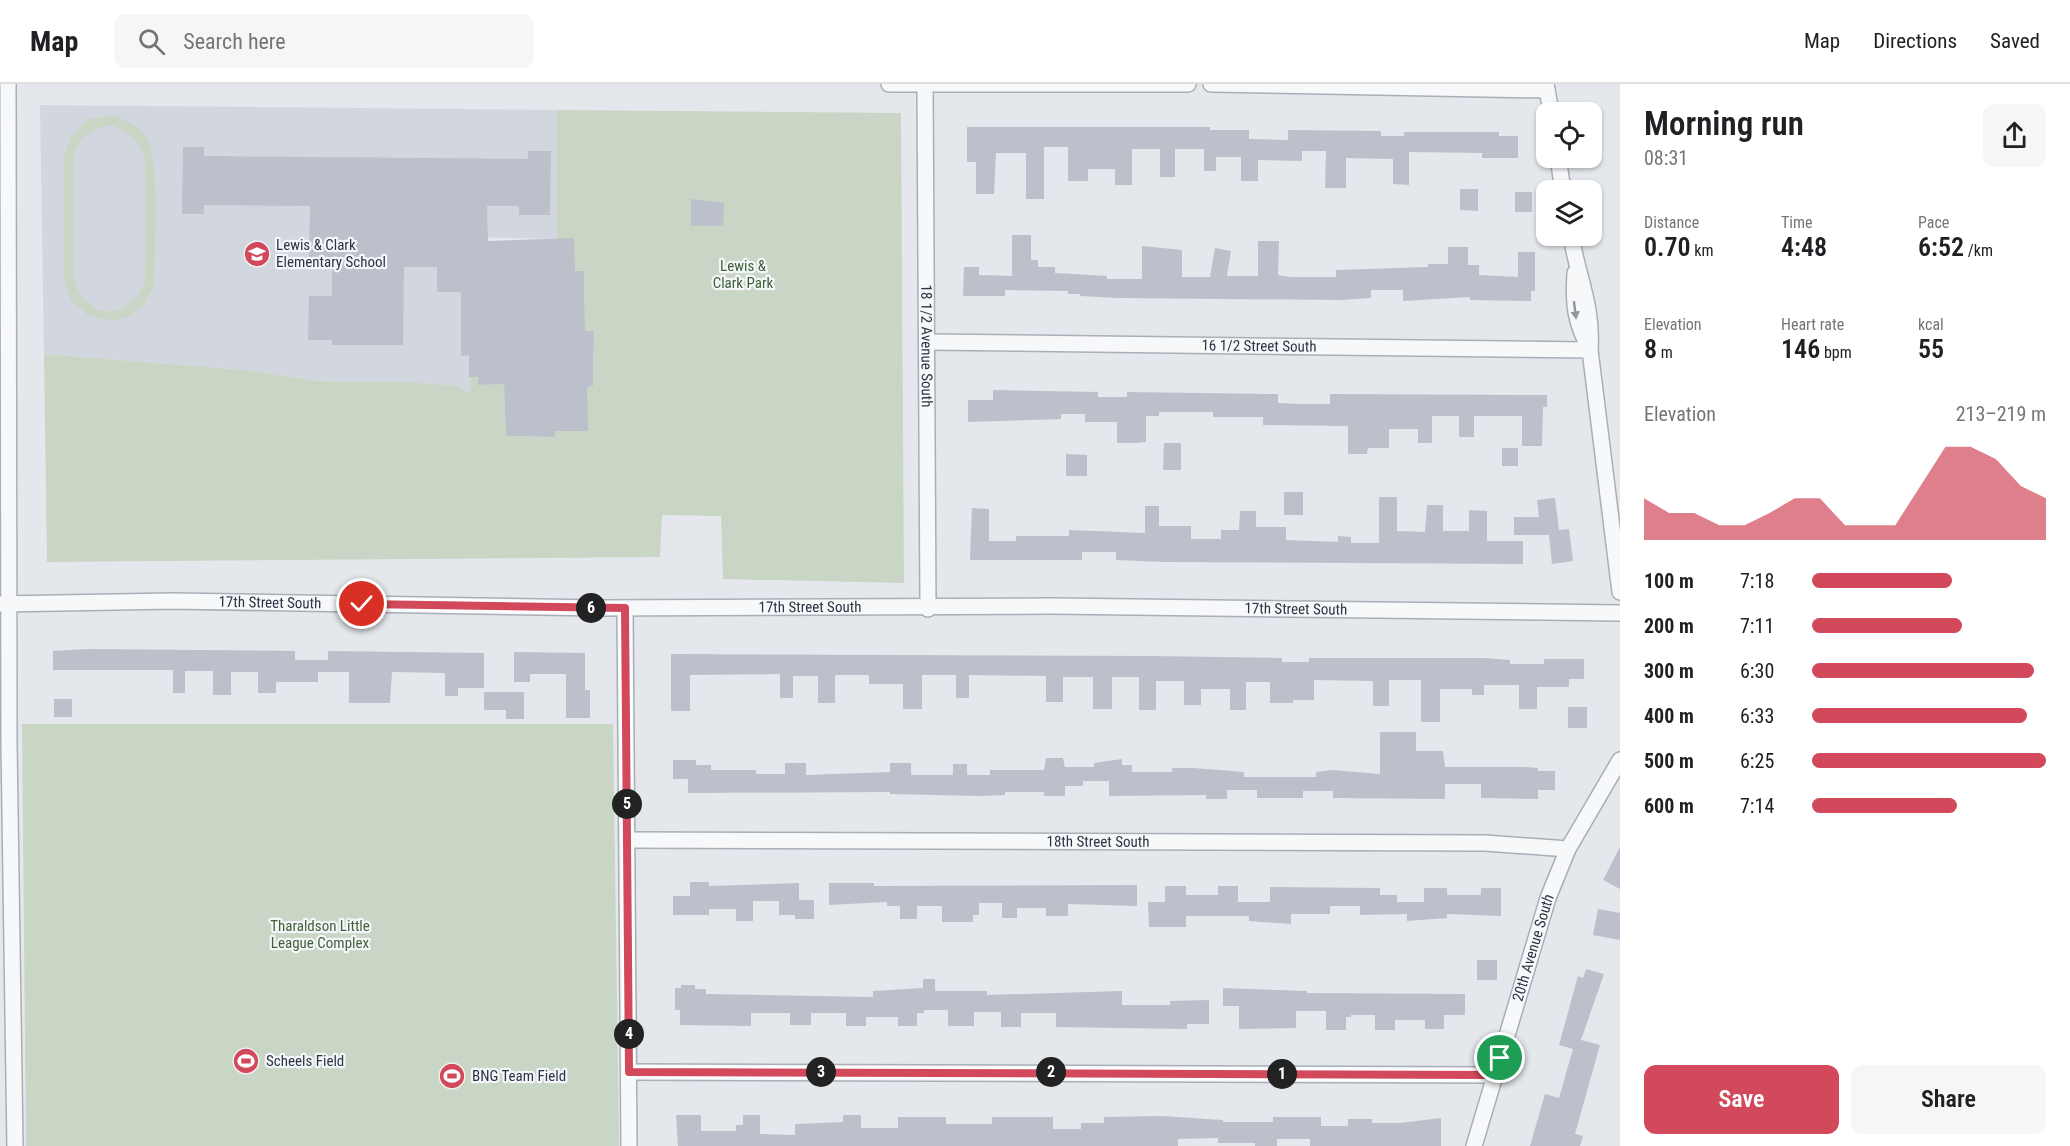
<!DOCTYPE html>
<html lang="en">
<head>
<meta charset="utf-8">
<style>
  :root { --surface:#fff; --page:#f6f6f6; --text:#202124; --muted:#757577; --line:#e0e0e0; --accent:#d1495b }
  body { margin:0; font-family:"Roboto Condensed",sans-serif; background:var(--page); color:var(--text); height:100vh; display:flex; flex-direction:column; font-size:22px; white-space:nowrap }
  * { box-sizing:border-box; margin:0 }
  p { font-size:20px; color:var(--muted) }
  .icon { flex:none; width:33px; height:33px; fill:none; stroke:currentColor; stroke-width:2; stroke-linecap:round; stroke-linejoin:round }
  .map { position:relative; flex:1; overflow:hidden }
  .sheet { display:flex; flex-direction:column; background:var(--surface); width:450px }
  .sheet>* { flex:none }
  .buttons { position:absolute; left:1536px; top:18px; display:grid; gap:12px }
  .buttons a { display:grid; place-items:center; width:66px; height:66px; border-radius:12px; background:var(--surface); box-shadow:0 2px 4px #0004; font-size:30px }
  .pin { position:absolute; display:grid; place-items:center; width:51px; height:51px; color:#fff; margin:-26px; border:3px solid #fff; border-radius:50%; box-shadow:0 2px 6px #0007 }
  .km { position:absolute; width:30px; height:30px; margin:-15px; border-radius:50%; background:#222; color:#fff; font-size:16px; line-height:30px; text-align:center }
  .round { display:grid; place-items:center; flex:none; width:63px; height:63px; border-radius:12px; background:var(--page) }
  .head { display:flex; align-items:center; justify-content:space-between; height:102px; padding:0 24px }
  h1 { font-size:33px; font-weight:600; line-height:45px }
  .metrics { display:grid; grid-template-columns:repeat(3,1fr); gap:9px; height:102px; padding:6px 24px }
  .metrics div { display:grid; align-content:center }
  .metrics b { font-size:26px; font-weight:600 }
  .metrics small { font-size:16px; font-weight:400 }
  .metrics p { font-size:16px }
  .chart { height:168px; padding:12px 24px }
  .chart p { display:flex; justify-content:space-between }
  .chart svg { width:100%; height:108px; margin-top:6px; fill:var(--accent); opacity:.7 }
  .button { display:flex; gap:12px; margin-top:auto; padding:12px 24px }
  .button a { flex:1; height:69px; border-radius:12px; background:var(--accent); color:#fff; font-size:24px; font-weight:600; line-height:69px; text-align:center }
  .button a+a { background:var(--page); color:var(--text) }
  ul { padding:0 24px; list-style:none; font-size:20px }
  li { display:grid; grid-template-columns:96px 72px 1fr; align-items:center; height:45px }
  li i { height:15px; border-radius:8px; background:var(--accent) }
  header { display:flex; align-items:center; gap:36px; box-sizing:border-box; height:84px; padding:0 30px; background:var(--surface); border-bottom:2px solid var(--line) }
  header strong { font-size:28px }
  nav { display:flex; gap:33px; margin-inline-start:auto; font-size:21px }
  .search { width:420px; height:54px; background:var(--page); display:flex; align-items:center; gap:15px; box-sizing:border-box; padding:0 21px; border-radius:12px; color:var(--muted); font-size:22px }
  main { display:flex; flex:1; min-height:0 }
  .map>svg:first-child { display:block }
  .built { fill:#d2d6de }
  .green { fill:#c9d6c5; fill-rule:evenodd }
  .building { fill:#bbc0ca }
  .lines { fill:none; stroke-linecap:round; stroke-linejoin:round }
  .minor-casing { stroke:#a9aeb7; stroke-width:18 }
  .minor { stroke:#f7f8fa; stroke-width:15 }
  .oneway { fill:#9196a0 }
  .route-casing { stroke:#fff; stroke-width:12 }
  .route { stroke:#d1495b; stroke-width:8 }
  .labels { text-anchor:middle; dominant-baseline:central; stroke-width:4.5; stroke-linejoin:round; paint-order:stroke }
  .poi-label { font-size:15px; fill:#2b3445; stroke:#f4f6f9; text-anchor:start }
  .park-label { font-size:15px; fill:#3f6138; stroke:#f4f6f9 }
  .street-label { font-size:15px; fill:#2b3445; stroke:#f4f6f9 }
</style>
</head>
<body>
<header>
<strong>Map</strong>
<div class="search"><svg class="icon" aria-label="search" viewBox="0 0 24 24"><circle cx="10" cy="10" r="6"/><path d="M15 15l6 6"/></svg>Search here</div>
<nav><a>Map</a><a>Directions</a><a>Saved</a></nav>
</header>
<main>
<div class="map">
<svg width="1620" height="1062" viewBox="0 0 1620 1062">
  <rect width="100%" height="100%" fill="#e4e7ec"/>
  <path class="built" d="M40,21L557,26V155L472,153L471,310L457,302L411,298L316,297L246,286L44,270Z"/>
  <g class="green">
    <path d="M557,26L901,29L904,499L723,495L721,432L662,431L660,473L47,478L44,270L246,286L316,297L411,298L457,302L471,310V293H478L479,301L495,300V296H504L506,352L554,353L555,343L566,347H587V303L593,302L594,247H585L584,187H571L574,176V154L557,155Z"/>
    <path d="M112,32C126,36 137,40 146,53C161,73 154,171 154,200L145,219L129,233L110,237L89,232L71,217L64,195V72L71,53L88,35ZM111,41C131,48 139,56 145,76V198C125,239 88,237 73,194V74C80,53 89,44 111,41Z"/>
    <path d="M22,640H613L619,1062H26Z"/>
  </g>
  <g class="building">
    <path d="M967,43H1210V46H1249V55L1288,56V46L1381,47V52H1404V48H1499V52H1518V74H1482V69L1409,68V101L1393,100V75L1346,74V104H1325L1326,67H1302V77L1258,76V97H1241V73H1216V87H1204V65H1175V93H1160V65H1132V101H1115V85H1088V97H1068V63H1044V115H1026V69H996L994,110H976V78H967Z"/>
    <path d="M183,63H204V72L528,75V67H551L550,131H519V122H487L488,157L574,154L575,187H584L585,247H594L593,302L587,303L588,347H555V353L506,352L504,300L478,301V293H469V271L461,272V208H437V183H404L403,261H332V256H308L309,212H332V183H309L310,122L204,121V130H182Z"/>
    <path d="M1460,105H1478V127L1460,126Z"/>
    <rect x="1515" y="108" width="17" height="20"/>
    <path d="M691,115L724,119L723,142H691Z"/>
    <path d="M1012,151H1031V176H1038V183H1055V189L1107,192V195H1142V162L1182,166V193H1210L1215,164L1231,167L1227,192H1258V157H1279L1278,191L1289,193H1336V186L1428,183V180H1448V163H1468V181H1479V191L1518,193V168H1535V207H1531V217L1470,216V213L1403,217V206H1371V214L1341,216L1119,214L1080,212V210H1068V207L1005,206V212H963L964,183H979V191L1012,192Z"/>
    <path d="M993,306L1098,308V313H1127V308L1278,310V319L1300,320H1330V310L1547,311V323H1543L1542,362H1522V332H1474V353H1459V332H1432V359H1418V345H1389V364H1368L1367,370H1348V342L1263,341V333H1213V328H1159V332H1146V358L1135,359H1117V338H1085V330H1061V335L968,338V316H993Z"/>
    <path d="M1164,359H1181V386H1163Z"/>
    <rect x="1502" y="364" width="16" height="18"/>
    <path d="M1066,370L1087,371V392H1066Z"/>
    <rect x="1284" y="408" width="19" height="23"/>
    <path d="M1379,413H1397V447L1425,448L1427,421H1443V447H1469V426L1487,427V457H1523V480L1163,478L1116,476V468H1082V476H970L972,424L989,425V457H1016V452H1069V446L1145,449V422H1159V442H1191V455H1221V446H1239L1240,427H1256V443H1286V456L1338,458V452L1351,453V459H1379Z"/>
    <path d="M1555,414L1559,446L1569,445L1573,477L1552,480L1549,451H1514V433H1539L1537,416Z"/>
    <path d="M89,565L295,567V576H328V567L484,569V604H458V612H445V589L392,588L390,619H349V588H318V598H276V609H258V588H231V611H213V587H185V609H173V586H53V567Z"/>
    <path d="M514,568L585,569V606H590V634H566V590H530V598H514Z"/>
    <path d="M671,570L1149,572L1282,574V578H1309V574H1484L1510,576V580H1544V575H1584V595H1569V603H1537V625H1519V601H1484V611H1472V605H1440V638H1421V596H1389V622H1373V597L1314,596V616H1293V619H1270V598H1246V626H1230V605H1201V621H1184V597H1156V626H1139V593H1112V625H1093V593H1063V618H1046V592L969,591V614H956V591H922V625H903V600H869V591H835V619H818V592H793V614H780V590L690,591V627H671Z"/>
    <path d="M484,608H524V635H506V626H484Z"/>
    <rect x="54" y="615" width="18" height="18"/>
    <rect x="1568" y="623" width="19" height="21"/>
    <path d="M1380,648H1416V667H1443L1445,683H1525L1538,684V687H1555V706H1538V715L1481,714V700H1445V715L1333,714V707H1303V714H1257V706H1227V715H1206V711L1109,712V697H1083V702H1065V712H1044V708H1005V711L979,712L890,710V708L688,709V695H673V676H696V681H711V686H756V690H785V679H806V691L890,688V679H911V691H953V680H967V691H990V686H1044L1046,674H1063L1065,683H1094V679L1122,675V681H1132V688H1172V684H1194L1244,688V693H1316V688L1333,686L1380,690Z"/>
    <path d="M1620,763V805L1603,796Z"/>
    <path d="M690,798H709V802L799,799V816H814V835H795V831H779V817H753V837H736V825H709V831H673V812H690Z"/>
    <path d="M829,799H874V802L1137,801V822L1068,820V832H1046V824H1017V834H1002V819H979V831H973V838H942V822H917V835H900V822H887V818L829,821Z"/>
    <path d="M1165,802H1186V811H1218V802H1238V818H1270V803L1380,804V811H1397V818H1424V804H1447V811H1481V804H1501V832L1447,830V834L1407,837V830L1360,831V822H1330V830H1291V840L1249,837V832H1186V843H1149L1148,818H1165Z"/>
    <path d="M1598,825L1620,829V856L1593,851Z"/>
    <rect x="1477" y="876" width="20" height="20"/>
    <path d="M1586,885L1604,890L1581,956L1600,961L1575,1050L1583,1052L1580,1062H1530L1545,1010L1559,1014L1573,965L1559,961L1578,892L1583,894Z"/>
    <path d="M923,895H935V907H987V911L1122,907V921H1170V917L1209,916V940H1187V945L1056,943V929H1021V943H1001V928H974V942H948V926H924V929H917V942H898V933H866V942H846V929H811V941H790V929H751V942L680,941V926H675V904H681V901H695V905H706V910L873,913V907L923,904Z"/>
    <path d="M1223,904L1307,907V909L1465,910V931H1444V945H1425V936H1395V946H1375V931H1351V933H1346V946H1326V927H1296V944L1239,945V922H1223Z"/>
    <path d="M676,1031H701V1047H736V1041H743V1031H760V1050L795,1051V1040L843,1038V1031H861V1044H898V1033H946V1040H992V1033H1053V1045H1081V1039H1104V1033L1162,1032L1223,1036V1038H1273V1033H1321V1042H1348V1035H1372V1039H1400L1441,1034V1062H1310V1055H1277V1062H1255V1059H1218V1054L1178,1055V1062H678Z"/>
  </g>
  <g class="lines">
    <g class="minor-casing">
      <g id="minor">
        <path d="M8,0L9,660L15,1062"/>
        <path d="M889,0H1188"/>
        <path id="s1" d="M925,0L928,525"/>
        <path d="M1211,0L1547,6"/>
        <path d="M1546,0L1551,28"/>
        <path d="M1558,74L1563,106"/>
        <path d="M1571,152C1578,194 1593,221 1590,266L1620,508"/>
        <path d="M1575,189C1573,221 1575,238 1590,266"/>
        <path id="s2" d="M927,258L1590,266"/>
        <path id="s3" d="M0,520L172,517L600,524L1053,522L1620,529"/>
        <path d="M625,524L629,1062"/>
        <path id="s4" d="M627,756L1485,759L1568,765"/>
        <path d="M629,988L1494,991"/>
        <path id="s5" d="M1474,1062L1548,814L1568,765L1620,676"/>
      </g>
    </g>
    <use href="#minor" class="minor"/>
  </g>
  <defs><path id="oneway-solid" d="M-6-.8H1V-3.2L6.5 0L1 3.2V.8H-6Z" transform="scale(1.5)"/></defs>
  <use class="oneway" href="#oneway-solid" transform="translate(1575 226) rotate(83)"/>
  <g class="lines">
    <g class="route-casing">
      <path id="route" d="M362,520L625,524L629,988L1494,991L1500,974"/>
    </g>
    <use href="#route" class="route"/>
  </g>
  <defs>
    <g id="school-disc" transform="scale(1.35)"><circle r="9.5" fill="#d1495b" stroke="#f4f6f9"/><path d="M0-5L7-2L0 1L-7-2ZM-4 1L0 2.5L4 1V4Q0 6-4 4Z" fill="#fff"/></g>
    <g id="stadium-disc" transform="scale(1.35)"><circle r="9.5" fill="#d1495b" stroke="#f4f6f9"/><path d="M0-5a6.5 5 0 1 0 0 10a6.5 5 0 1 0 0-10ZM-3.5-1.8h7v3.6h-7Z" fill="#fff"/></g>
  </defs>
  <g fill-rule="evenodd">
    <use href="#school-disc" x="257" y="170"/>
    <use href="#stadium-disc" x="246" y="977"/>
    <use href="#stadium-disc" x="452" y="992"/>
  </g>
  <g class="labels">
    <g class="poi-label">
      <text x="276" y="161">Lewis &amp; Clark<tspan x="276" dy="17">Elementary School</tspan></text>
      <text x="266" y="977">Scheels Field</text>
      <text x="472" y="992">BNG Team Field</text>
    </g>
    <g class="park-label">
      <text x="743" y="182">Lewis &amp;<tspan x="743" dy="17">Clark Park</tspan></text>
      <text x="320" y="842">Tharaldson Little<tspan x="320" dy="17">League Complex</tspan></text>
    </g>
    <g class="street-label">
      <text stroke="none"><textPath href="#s1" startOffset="262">18 1/2 Avenue South</textPath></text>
      <text stroke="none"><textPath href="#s2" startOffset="332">16 1/2 Street South</textPath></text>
      <text stroke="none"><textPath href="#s3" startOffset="270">17th Street South</textPath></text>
      <text stroke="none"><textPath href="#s3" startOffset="810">17th Street South</textPath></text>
      <text stroke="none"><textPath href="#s3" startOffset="1296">17th Street South</textPath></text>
      <text stroke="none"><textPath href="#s4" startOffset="471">18th Street South</textPath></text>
      <text stroke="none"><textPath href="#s5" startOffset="207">20th Avenue South</textPath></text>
    </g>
  </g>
</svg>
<div class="buttons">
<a><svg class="icon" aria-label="locate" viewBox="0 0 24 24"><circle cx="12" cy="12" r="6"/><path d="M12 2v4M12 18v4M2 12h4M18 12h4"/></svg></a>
<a><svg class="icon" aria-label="layers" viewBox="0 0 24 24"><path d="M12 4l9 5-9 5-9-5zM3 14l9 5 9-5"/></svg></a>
</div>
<div class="pin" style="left:1500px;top:974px;background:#1e9e55"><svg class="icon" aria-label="arrive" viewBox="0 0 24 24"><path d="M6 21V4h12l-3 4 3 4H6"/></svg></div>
<div class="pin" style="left:362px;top:520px;background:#d93025"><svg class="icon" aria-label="check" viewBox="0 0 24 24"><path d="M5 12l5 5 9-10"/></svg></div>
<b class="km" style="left:1282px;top:990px">1</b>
<b class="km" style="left:1051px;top:988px">2</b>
<b class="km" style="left:821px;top:988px">3</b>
<b class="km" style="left:629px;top:950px">4</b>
<b class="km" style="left:627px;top:720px">5</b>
<b class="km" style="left:591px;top:524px">6</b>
</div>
<section class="sheet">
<div class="head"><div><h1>Morning run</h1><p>08:31</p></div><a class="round"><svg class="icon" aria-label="share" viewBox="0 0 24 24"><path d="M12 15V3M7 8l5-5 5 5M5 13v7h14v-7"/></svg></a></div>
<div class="metrics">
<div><p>Distance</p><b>0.70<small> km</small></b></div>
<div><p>Time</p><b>4:48</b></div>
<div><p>Pace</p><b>6:52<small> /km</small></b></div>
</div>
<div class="metrics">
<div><p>Elevation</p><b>8<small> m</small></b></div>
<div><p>Heart rate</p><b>146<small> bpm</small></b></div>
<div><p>kcal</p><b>55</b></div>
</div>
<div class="chart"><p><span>Elevation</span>213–219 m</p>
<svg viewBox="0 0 160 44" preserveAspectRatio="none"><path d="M0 44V27L10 33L20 33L30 38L40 38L50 33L60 27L70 27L80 38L90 38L100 38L110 22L120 6L130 6L140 11L150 22L160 27V44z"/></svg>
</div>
<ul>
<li><b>100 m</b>7:18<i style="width:60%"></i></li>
<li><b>200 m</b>7:11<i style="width:64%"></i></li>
<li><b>300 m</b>6:30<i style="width:95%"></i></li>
<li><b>400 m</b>6:33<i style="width:92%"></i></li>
<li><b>500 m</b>6:25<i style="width:100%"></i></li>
<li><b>600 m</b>7:14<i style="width:62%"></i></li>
</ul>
<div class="button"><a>Save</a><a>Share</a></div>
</section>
</main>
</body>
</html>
